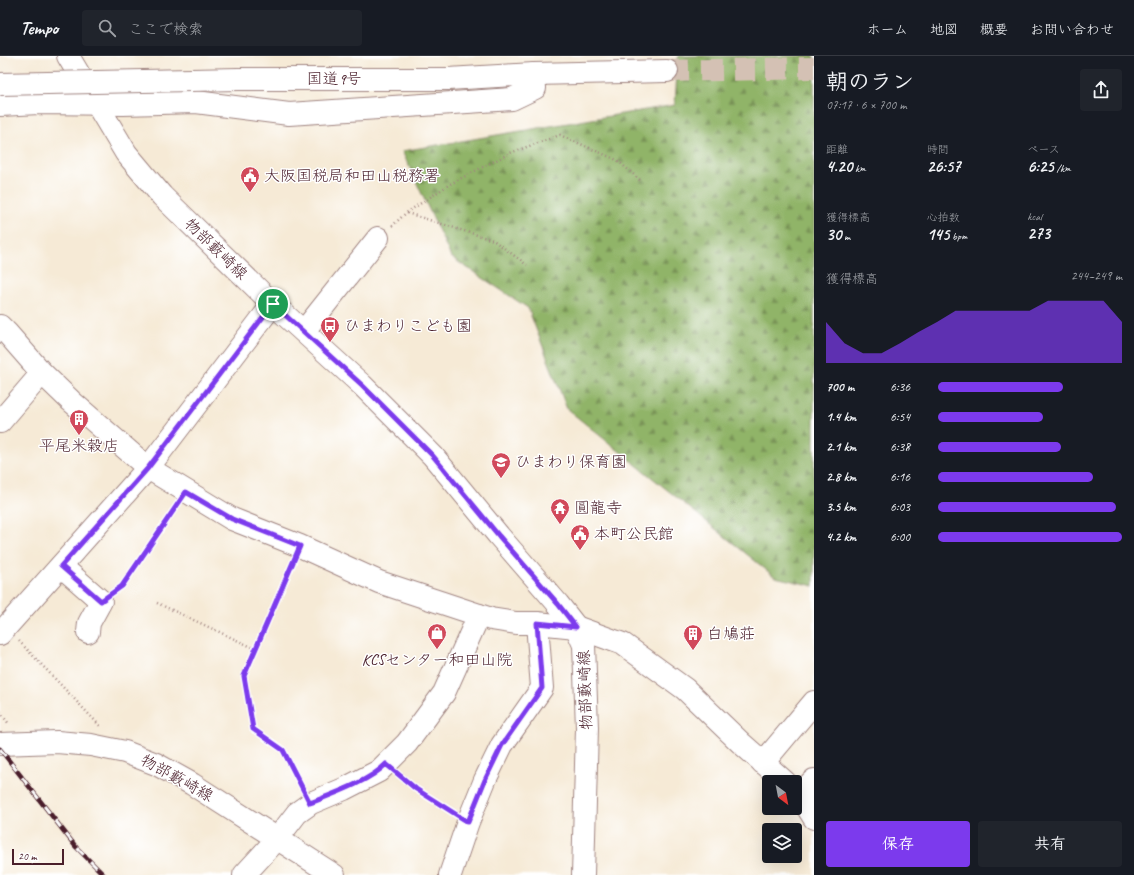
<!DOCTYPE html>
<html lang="ja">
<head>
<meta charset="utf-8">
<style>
  :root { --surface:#171b24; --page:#20242c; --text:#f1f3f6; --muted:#9ea1a6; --line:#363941; --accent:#7c3aed }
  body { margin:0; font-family:Caveat,"Klee One",sans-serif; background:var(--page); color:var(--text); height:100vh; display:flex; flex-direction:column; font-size:15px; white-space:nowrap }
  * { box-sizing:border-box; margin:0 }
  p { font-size:13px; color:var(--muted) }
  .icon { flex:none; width:22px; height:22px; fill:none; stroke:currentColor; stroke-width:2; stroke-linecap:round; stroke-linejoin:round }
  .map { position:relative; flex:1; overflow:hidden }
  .details { display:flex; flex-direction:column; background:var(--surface); width:320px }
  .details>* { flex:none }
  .needle { width:26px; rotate:148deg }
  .controls { position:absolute; left:762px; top:719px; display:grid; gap:8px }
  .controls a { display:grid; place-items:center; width:40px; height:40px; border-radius:4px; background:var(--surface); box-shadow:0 4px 16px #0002; font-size:20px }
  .scale { position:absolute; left:12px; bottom:10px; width:52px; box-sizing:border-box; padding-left:4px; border:2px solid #4a1f2b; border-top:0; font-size:11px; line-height:14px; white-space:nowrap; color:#4a1f2b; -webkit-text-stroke:3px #fff; paint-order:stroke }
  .pin { position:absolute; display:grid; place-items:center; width:34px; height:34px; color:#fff; margin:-17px; border:2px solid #fff; border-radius:50%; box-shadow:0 1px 4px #0007 }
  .round { display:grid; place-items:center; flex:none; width:42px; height:42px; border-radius:4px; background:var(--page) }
  .summary { display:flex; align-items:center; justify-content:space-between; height:68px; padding:0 12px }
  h1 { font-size:22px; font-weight:700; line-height:30px }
  .figures { display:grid; grid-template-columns:repeat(3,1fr); gap:6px; height:68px; padding:4px 12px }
  .figures div { display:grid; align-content:center }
  .figures b { font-size:17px; font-weight:700 }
  .figures small { font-size:11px; font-weight:400 }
  .figures p { font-size:11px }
  .chart { height:112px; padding:8px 12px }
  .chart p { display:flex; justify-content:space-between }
  .chart svg { width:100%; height:72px; margin-top:4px; fill:var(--accent); opacity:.7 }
  .cta { display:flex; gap:8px; margin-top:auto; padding:8px 12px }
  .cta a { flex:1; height:46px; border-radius:4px; background:var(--accent); color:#fff; font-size:16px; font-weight:700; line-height:46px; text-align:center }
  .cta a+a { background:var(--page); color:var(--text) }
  ul { padding:0 12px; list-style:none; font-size:13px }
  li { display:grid; grid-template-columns:64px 48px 1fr; align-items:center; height:30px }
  li i { height:10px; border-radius:5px; background:var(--accent) }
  header { display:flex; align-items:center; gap:24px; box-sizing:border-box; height:56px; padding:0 20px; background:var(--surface); border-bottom:1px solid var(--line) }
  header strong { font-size:19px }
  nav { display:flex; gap:22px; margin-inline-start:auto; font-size:14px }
  .search { width:280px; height:36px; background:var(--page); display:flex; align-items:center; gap:10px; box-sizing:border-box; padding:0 14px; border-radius:4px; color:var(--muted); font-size:15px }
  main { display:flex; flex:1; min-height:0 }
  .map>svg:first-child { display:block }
  .forest { fill:url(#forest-firs); stroke:#6d6a4a }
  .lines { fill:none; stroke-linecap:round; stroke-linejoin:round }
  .highway-tunnel { stroke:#d4c1b4; stroke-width:22; stroke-dasharray:22 11; stroke-linecap:butt }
  .minor-casing { stroke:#a08480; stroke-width:24 }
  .major-casing { stroke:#a08480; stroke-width:24 }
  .highway-casing { stroke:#a08480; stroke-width:24 }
  .path { stroke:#a08480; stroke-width:2.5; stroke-dasharray:1 3; stroke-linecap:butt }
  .minor { stroke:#fff; stroke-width:22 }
  .major { stroke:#fff; stroke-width:22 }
  .highway { stroke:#fff; stroke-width:22 }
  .rail-casing { stroke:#4a1f2b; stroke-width:4.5 }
  .rail { stroke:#fff; stroke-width:3; stroke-dasharray:9; stroke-linecap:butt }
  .highway-bridge-casing { stroke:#a08480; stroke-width:24; stroke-linecap:butt }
  .highway-bridge { stroke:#fff; stroke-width:22 }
  .route-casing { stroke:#fff; stroke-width:8 }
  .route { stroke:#7c3aed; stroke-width:5 }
  .labels { text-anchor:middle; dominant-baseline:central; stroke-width:3; stroke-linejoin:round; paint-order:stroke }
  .street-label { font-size:16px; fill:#4a1f2b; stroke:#fff }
  .poi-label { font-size:16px; fill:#4a1f2b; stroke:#fff; text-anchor:start }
</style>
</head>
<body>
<header>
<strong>Tempo</strong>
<div class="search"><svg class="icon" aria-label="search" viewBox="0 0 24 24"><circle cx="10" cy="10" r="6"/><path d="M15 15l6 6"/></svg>ここで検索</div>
<nav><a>ホーム</a><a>地図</a><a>概要</a><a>お問い合わせ</a></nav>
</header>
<main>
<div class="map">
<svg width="814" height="819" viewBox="0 0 814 819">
  <defs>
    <pattern id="forest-firs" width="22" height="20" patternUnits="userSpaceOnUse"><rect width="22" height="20" fill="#90b468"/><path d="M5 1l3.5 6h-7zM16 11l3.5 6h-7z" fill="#789256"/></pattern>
  </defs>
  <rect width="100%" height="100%" fill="#fff"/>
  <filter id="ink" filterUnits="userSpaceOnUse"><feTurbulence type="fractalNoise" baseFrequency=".025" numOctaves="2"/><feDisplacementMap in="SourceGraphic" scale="8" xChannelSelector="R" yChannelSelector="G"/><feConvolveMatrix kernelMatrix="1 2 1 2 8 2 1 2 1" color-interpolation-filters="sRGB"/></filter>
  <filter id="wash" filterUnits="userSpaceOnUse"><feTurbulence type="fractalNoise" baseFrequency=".012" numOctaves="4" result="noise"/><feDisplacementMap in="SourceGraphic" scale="16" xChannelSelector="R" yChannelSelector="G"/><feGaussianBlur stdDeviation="0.9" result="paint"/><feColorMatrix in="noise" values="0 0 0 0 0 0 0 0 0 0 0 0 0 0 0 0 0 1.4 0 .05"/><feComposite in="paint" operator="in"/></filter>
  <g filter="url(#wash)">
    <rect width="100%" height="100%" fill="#f6ead6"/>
    <path class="forest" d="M678,0H814V530L775,521L567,353L528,252L451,201L402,95L675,49Z"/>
  </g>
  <g filter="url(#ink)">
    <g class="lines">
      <path class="highway-tunnel" d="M667,15L814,12"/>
      <g class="minor-casing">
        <g id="minor">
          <path d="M0,49L39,47L123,48L196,46L289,58L512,43L535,32L534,18"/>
          <path d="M0,270L7,277L42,317L71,345L148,412L232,463L300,490L379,526L491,563L516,567H537L576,571L623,588L685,633L741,687L785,726"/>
          <path d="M304,275L378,182"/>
          <path d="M0,366L42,317"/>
          <path d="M61,510L101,545L89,567L88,576"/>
          <path d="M0,578L148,412L273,248"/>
          <path d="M763,707L814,646"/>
          <path d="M795,735L799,738L814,762"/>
          <path d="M799,738L814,724"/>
          <path d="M244,819L277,783L297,757L311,747L344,733L379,715L407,687L444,637L479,559"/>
          <path d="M450,819L468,766L485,724L502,689L542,632L537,567"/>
        </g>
      </g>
      <g class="major-casing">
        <g id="major">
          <path d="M68,0L126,97L162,140L273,248L362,329L433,400L499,480L558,548L576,571L584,589L587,672L583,819"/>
          <path d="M0,688L57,686L91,689L125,696L156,708L192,728L334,819"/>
        </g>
      </g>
      <g class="highway-casing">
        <path id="highway" d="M239,23H448L534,18L667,15"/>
      </g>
      <g class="path">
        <path d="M407,157L493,184L527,209"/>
        <path d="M392,170L406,157L450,128L510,97L560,79L617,104L641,125"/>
        <path d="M293,507L244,620L253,673L283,693L302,731"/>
        <path d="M116,534L122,530L176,451"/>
        <path d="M157,547L256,593"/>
        <path d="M19,585L101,671"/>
        <path d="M0,656L9,668"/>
        <path d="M401,720L416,733L452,756"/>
      </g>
      <use href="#minor" class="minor"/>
      <use href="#major" class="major"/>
      <use href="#highway" class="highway"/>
      <g class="rail-casing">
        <path id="rail" d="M0,693L76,791L104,819"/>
      </g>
      <use href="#rail" class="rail"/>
      <g class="highway-bridge-casing">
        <path id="highway-bridge" d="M0,28L239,23"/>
      </g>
      <use href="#highway-bridge" class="highway-bridge"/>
    </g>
  </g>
  <g class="lines" filter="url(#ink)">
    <g class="route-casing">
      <path id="route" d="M273,248L362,329L433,400L499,480L558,548L576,571L537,567L542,632L502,689L485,724L468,766L416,733L386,708C370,725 333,738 310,747L283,694L253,673L244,620L300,490L232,463L186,436L122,530L101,545L61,510L148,412Z"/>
    </g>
    <use href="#route" class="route"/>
  </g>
  <defs>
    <g id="civic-pin" transform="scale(1)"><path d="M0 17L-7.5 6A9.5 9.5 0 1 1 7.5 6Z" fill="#d1495b" stroke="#fff"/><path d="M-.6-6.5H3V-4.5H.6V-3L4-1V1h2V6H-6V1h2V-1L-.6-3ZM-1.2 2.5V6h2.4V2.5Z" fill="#fff"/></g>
    <g id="bus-pin" transform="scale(1)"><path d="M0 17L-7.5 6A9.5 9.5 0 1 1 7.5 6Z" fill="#d1495b" stroke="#fff"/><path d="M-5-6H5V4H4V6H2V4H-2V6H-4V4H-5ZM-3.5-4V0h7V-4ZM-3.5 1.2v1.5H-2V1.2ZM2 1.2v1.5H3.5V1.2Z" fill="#fff"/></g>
    <g id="building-pin" transform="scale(1)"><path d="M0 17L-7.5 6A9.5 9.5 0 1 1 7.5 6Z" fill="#d1495b" stroke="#fff"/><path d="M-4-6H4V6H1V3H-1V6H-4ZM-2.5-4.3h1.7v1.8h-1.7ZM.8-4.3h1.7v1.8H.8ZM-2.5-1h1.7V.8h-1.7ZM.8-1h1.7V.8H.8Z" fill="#fff"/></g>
    <g id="school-pin" transform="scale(1)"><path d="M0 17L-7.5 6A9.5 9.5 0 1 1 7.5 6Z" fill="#d1495b" stroke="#fff"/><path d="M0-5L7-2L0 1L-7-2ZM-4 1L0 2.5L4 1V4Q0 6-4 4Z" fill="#fff"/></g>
    <g id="temple-pin" transform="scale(1)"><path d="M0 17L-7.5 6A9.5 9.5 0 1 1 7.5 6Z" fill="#d1495b" stroke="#fff"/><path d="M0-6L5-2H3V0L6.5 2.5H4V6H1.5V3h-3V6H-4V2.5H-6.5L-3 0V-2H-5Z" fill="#fff"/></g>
    <g id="shop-pin" transform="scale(1)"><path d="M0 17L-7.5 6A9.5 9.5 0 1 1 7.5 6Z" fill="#d1495b" stroke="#fff"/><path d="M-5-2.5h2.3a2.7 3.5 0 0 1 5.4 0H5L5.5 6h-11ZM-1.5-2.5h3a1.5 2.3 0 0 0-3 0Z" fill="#fff"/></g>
  </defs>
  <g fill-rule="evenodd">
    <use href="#civic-pin" x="250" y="120"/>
    <use href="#bus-pin" x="330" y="270"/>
    <use href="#building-pin" x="79" y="363"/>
    <use href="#school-pin" x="501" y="406"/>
    <use href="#temple-pin" x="560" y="452"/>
    <use href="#civic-pin" x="580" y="478"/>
    <use href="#shop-pin" x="437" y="577"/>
    <use href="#building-pin" x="693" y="578"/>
  </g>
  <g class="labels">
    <g class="street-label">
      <text x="334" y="23">国道9号</text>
      <text transform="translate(216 193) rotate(44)">物部藪崎線</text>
      <text transform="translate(585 634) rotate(-92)">物部藪崎線</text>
      <text transform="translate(177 722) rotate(29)">物部藪崎線</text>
    </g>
    <g class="poi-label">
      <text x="264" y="120">大阪国税局和田山税務署</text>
      <text x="344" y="270">ひまわりこども園</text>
      <text x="79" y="390" text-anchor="middle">平尾米穀店</text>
      <text x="515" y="406">ひまわり保育園</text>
      <text x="574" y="452">圓龍寺</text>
      <text x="594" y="478">本町公民館</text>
      <text x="707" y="578">白鳩荘</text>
      <text x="437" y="604" text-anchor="middle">KCSセンター和田山院</text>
    </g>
  </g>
</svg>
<div class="controls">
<a><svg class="needle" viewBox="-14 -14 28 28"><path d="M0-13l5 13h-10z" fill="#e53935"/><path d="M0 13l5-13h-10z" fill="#9ea1a6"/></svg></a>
<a><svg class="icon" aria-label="layers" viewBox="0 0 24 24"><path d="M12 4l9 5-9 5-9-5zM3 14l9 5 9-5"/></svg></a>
</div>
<div class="scale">20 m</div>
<div class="pin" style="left:273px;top:248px;background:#1e9e55"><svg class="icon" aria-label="arrive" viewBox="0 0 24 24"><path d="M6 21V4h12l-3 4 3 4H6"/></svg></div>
</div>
<section class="details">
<div class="summary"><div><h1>朝のラン</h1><p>07:17 · 6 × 700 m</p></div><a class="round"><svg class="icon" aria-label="share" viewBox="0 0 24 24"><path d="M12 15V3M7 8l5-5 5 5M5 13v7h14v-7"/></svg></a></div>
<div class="figures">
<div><p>距離</p><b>4.20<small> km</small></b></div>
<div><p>時間</p><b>26:57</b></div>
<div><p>ペース</p><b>6:25<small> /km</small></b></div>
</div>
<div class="figures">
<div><p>獲得標高</p><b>30<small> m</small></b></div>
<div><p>心拍数</p><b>145<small> bpm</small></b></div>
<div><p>kcal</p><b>273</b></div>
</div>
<div class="chart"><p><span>獲得標高</span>244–249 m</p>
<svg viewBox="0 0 160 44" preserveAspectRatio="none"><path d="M0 44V19L10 32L20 38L30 38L40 32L50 25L60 19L70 12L80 12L90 12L100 12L110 12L120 6L130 6L140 6L150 6L160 19V44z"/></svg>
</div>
<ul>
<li><b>700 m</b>6:36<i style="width:68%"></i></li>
<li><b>1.4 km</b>6:54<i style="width:57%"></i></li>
<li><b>2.1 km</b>6:38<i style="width:67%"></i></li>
<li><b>2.8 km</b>6:16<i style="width:84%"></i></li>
<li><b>3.5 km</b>6:03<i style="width:97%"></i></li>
<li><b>4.2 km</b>6:00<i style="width:100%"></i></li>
</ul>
<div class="cta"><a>保存</a><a>共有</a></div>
</section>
</main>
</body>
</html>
